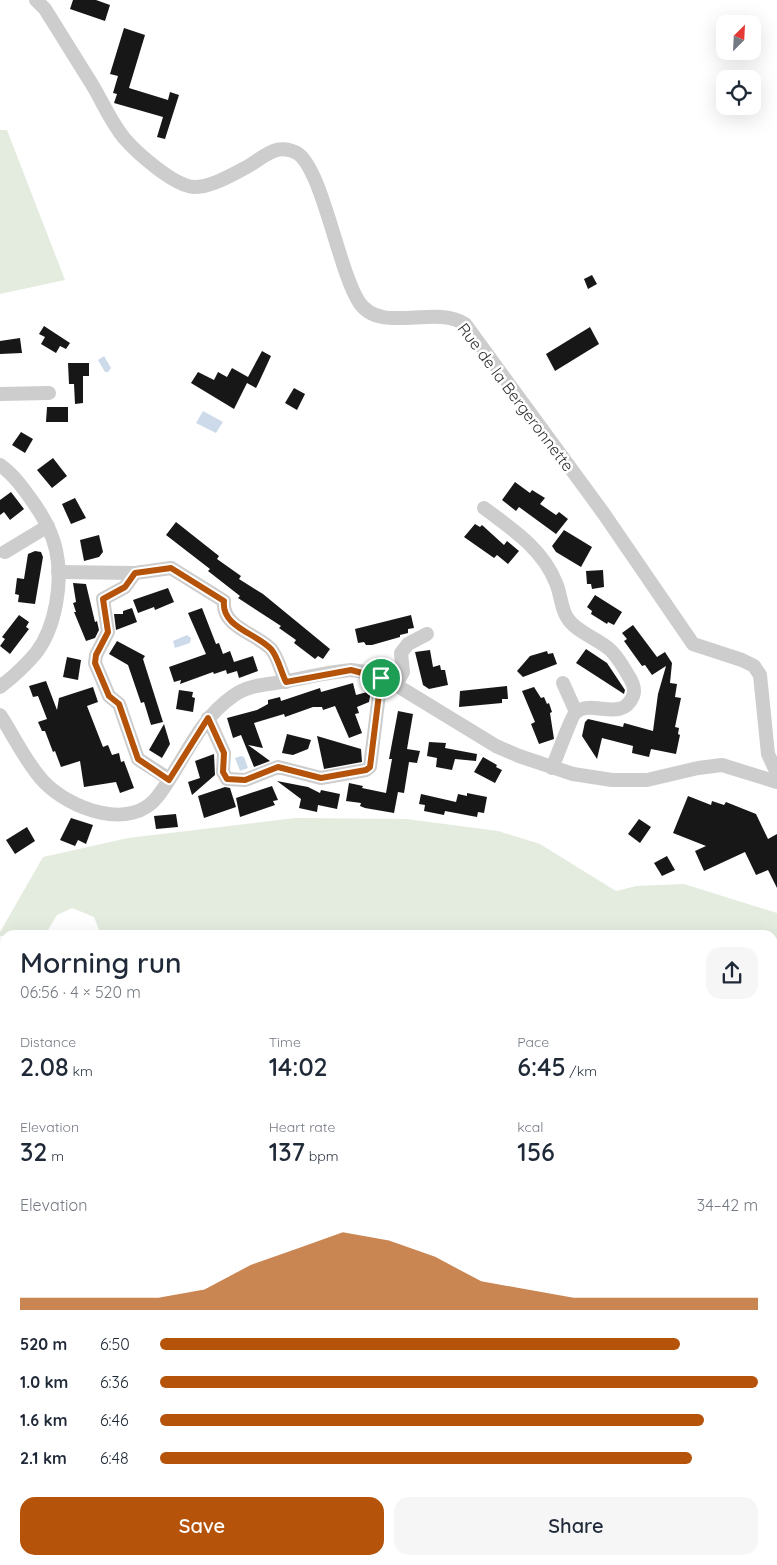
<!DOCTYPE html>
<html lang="en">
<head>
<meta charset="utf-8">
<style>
  :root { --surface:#fff; --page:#f6f6f7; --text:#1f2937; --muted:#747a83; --accent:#b45309 }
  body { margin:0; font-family:Quicksand,sans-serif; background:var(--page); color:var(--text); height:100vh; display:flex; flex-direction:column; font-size:19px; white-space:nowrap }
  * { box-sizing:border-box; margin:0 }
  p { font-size:16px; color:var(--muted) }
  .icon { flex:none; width:28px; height:28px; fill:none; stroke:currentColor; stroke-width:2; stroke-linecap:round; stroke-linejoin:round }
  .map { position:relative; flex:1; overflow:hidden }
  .details { position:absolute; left:0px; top:930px; width:778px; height:635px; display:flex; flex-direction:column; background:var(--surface); border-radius:15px 15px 0 0; box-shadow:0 5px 20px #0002 }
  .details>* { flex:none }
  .needle { width:32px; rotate:24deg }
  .controls { position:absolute; left:716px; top:15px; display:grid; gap:10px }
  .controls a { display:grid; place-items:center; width:45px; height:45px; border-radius:10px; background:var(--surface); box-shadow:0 5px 20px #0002; font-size:25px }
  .pin { position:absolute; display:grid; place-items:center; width:42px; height:42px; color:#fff; margin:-21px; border:2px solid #fff; border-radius:50%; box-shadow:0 1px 5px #0007 }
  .round { display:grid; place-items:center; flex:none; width:52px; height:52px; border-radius:15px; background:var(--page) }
  .headline { display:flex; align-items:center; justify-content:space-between; height:85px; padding:0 20px }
  h1 { font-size:28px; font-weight:600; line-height:38px }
  .metrics { display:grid; grid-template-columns:repeat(3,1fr); gap:8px; height:85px; padding:5px 20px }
  .metrics div { display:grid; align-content:center }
  .metrics b { font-size:25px; font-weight:600 }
  .metrics small { font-size:14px; font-weight:400 }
  .metrics p { font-size:14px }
  .chart { height:140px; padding:10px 20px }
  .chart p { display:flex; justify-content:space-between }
  .chart svg { width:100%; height:90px; margin-top:5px; fill:var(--accent); opacity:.7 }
  .action { display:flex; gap:10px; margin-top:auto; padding:10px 20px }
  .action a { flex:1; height:58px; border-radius:15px; background:var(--accent); color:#fff; font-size:20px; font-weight:600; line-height:58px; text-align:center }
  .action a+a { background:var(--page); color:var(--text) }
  ul { padding:0 20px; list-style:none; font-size:16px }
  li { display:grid; grid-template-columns:80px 60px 1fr; align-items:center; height:38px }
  li i { height:12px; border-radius:6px; background:var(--accent) }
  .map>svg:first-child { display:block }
  .green { fill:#e4ecdf }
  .water { fill:#cddaea }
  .building { fill:#171717 }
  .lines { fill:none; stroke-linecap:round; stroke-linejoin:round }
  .street { stroke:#cdcdcd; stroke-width:14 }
  .route-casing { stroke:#fff; stroke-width:10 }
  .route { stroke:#b45309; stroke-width:6 }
  .labels { text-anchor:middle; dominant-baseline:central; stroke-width:5; stroke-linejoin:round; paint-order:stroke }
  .street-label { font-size:16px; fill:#303030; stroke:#fff }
</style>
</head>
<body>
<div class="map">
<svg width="777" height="1565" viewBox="0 0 777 1565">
  <rect width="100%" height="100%" fill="#fff"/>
  <g class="green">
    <path d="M0,130H7L65,280L0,294Z"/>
    <path d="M295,818L407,819L498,831L540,844L616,891L636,886L684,884L777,913V1337L773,1338L772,935H101L94,917L72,908L57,915L45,935L0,936V932L43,857L128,838Z"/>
    <path d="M0,1184L5,1185V1560H20L21,1565H0Z"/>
  </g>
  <g class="water">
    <path d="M104,356L111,368L108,372H105L98,360Z"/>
    <path d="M203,411L223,422L216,433L196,423Z"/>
    <path d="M187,635L191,638L190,643L175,648L173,641Z"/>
    <path d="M241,756L244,757L248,768L240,771L235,758Z"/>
  </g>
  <g class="building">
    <path d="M73,0H96L110,5L105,21L70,9Z"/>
    <path d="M124,28L145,35L129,88L168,100L170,92L179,95L165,139L157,137L163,117L114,103L117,94L113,93L118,76L110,74Z"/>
    <path d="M592,275L597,284L588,289L584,279Z"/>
    <path d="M44,326L70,343L66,349L60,346L56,353L41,344L45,337L39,334Z"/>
    <path d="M590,327L599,344L555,371L546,354Z"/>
    <path d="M20,338L22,353L0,354V341Z"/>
    <path d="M262,351L271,356L259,382L256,388L247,383L234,409L191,383L198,372L214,380L218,372L227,377L232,368L248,377Z"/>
    <path d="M68,363H89V376H83V403L75,404L74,384H69Z"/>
    <path d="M294,388L305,394L297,410L285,403Z"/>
    <path d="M47,407H68V422H46Z"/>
    <path d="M21,432L33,439L25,453L12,445Z"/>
    <path d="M53,458L67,476L52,488L37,470Z"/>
    <path d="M515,482L530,493L532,490L545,498L540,504L556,515L559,512L568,519L556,534L519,507L516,511L502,500Z"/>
    <path d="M11,492L24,509L10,520L4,512L0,515V500Z"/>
    <path d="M75,498L86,518L71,524L62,504Z"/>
    <path d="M176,522L219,556L217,559L241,576L239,579L263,594L330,649L323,659L318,656L315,659L294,643L296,640L279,628L281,626L238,598L240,596L208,571L210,569L166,535Z"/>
    <path d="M475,524L480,527L482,525L504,545L507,541L519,551L508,564L497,555L494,558L464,537Z"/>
    <path d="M564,530L592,547L581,567L556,552L552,546Z"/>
    <path d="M99,535L103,552L99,557L84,561L80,540Z"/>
    <path d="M35,551L41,552L43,557L35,604L18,602L19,595L15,594L17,578L24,579L28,554Z"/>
    <path d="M603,570L604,587L592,589L591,584H587L586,571Z"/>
    <path d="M73,583L86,584L95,622L97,621L99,630L95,638L86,641L74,612H76L73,603L76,602Z"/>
    <path d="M168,588L174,602L155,610L154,607L138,613L133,600Z"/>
    <path d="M595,595L622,612L614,625L608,622L607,624L591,614L592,611L587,607Z"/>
    <path d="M132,608L137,622L116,630L114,614H123V611Z"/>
    <path d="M202,608L216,644L219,643L223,654L230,651L234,662L253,656L258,671L239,678L237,671L227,674L226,670L214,674L213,672L180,684L181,680L174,682L169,667L206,654L188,613Z"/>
    <path d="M19,615L29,622L26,627L29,629L10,654L0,646L5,639L2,637Z"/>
    <path d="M411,615L414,628L408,629V633L400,635V637L372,645H366L364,642L358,643L355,629Z"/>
    <path d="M633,625L657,657L665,652L672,663L670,683L677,684L675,697L681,698L675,727L679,728L678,734L680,735L676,754L651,749L649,757L632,753L633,746L602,738L597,759L582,736L585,722L588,719L623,727L624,723L653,731L658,694L666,666L652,675L645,665L642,666L624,641L627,639L622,633Z"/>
    <path d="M117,641L145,656L143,659L163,722L151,725L144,702L141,703L128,665L109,654Z"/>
    <path d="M586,649L607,663L625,690L624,694L576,663Z"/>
    <path d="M430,650L433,667L440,665L441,670H445L448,685L429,689L423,685L415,652Z"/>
    <path d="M547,651L548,654L553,653L557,664L523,677L517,671L530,656Z"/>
    <path d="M67,657L81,660L78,680L63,677Z"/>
    <path d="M46,681L57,710L59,698L93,687L98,702L87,706L103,747L108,745L112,755L119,753L121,762L124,761L134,788L120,793L116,782L84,787L80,761L61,767L55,751L53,752L45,731H42L38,722L47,719L38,696L33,697L29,686Z"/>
    <path d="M353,683L356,695L371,691L369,702L357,707L359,713L355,714L362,733L349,738L335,706L323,710L322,707H313L285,717L284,714L254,723L263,748L248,745L270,761L254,767L241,735L233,738L227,718L257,710L268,704V700L280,697L281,701L320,688L321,692Z"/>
    <path d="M507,686L508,699H502V703L459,707L460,691Z"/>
    <path d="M534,687L541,698L544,697L547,704L549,703L552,712L550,713L554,739L539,744L531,724L535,722L522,691Z"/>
    <path d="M179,690L193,692L192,697L195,698L193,712L176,709Z"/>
    <path d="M398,711L413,714L407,749L420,751L417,763L409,762L404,793L398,792L394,813L365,808L360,806L361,803L346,801L349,783L363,786L362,788L386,793L392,759H389Z"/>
    <path d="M164,724L170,744L162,758L149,750Z"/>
    <path d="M287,734L311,740L308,749L293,755L282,753Z"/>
    <path d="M317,736L361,749L362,762L324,769Z"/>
    <path d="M429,742L446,743L445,748L477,754L476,761L455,759L452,770L436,767L437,758L427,756Z"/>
    <path d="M214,754L215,775L192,795L188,782L200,778L195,761Z"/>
    <path d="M483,757L497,765L496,767L502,770L495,783L474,772Z"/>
    <path d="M277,781L308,787L320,793L321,790L340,794L337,809L318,805L317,812L299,808L301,799Z"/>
    <path d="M272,786L278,800L273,801L275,805L240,817L236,798Z"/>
    <path d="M225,787L230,788L236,807L204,818L198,796Z"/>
    <path d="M467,793L487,797L484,813L478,812L477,817L445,811L444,815L424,811L425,805L419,804L421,794L456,802L458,794L467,796Z"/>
    <path d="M688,796L711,805L712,801L724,805L726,802L756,814L768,839L777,834V888L768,870L756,875L745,852L704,871L695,851L706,846L673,833Z"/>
    <path d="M176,814L178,827L156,829L154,816Z"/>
    <path d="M71,818L93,825L86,844L78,840L75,846L60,840Z"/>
    <path d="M639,819L651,827L640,843L628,834Z"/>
    <path d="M27,827L35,841L15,854L6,840Z"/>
    <path d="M667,856L675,870L662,876L654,863Z"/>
  </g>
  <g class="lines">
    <g class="street">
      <path d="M36,0L45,9C61,35 77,60 93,86C103,103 111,122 124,138C137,153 174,186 194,187C212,187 231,175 247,167C264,157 277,142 297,153C322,168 339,272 359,302C380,335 435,304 465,324L604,514L693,644L742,660L754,666L760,675L768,754L777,773"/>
      <path d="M0,394L49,393"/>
      <path d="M0,465C14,475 23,488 33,502C43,516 52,532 56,550C63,581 56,627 36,653C25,666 13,677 0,687"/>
      <path d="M484,508C512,529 543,549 556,583C561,594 561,610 568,619C577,632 596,638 608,648C617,655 622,665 628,675C632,681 636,689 633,696C622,723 593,699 576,712C572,715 556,759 552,768"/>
      <path d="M5,552L48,526"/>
      <path d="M58,572L135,573L171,568L224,601C221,627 256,633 271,649C278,657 281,672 286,682"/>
      <path d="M135,573L125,587L103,599L108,632L96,655L95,663L109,696L119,704L138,759L169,779"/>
      <path d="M563,683L576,712"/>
      <path d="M396,685L403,672L401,653L408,644L427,634"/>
      <path d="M0,715C14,736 26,763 44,782C70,809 131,832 158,796C184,762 197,721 233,696C249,684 268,685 287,681C309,677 329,672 351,670L366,672L396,685L496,746L519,756L573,774L612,780H647L698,768L722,765L777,782"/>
      <path d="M208,718L224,753L223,772L227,779L245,780L278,767L321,778L366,770L370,767L381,678"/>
      <path d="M0,972L5,975"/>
      <path d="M0,993L5,989"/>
      <path d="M0,1100H5"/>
      <path d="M0,1131H5"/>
      <path d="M772,1229L777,1204"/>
      <path d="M772,1233L777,1253"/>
      <path d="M772,1506L777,1498"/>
      <path d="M333,1560L335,1565"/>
      <path d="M445,1560L446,1565"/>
      <path d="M104,1565L116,1560"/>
      <path d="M559,1565L562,1560"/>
      <path d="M729,1565L733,1560"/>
    </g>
  </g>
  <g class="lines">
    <g class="route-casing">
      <path id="route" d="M171,568L224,601C221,627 256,633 271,649C278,657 281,672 286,682L351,670L381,678L370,767L366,770L321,778L278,767L245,780L227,779L223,772L224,753L208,718L169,780L138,759L119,704L109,696L95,663L96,655L108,632L103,599L125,587L135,573Z"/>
    </g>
    <use href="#route" class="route"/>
  </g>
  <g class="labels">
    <g class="street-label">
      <text transform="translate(516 397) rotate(53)">Rue de la Bergeronnette</text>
    </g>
  </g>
</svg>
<div class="controls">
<a><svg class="needle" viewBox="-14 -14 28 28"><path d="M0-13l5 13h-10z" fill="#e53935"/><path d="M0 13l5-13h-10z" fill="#747a83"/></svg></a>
<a><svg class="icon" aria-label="locate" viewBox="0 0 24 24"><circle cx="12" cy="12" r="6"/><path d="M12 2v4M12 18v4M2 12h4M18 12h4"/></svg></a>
</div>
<div class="pin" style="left:381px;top:678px;background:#1e9e55"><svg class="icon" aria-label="arrive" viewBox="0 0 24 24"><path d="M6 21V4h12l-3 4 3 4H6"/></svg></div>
<section class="details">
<div class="headline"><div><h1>Morning run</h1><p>06:56 · 4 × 520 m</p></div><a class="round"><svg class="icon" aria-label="share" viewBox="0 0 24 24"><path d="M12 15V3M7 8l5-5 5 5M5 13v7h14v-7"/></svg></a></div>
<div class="metrics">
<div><p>Distance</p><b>2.08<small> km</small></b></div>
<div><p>Time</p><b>14:02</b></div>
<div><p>Pace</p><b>6:45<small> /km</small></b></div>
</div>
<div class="metrics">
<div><p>Elevation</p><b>32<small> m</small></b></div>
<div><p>Heart rate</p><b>137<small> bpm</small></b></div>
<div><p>kcal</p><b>156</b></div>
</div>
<div class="chart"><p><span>Elevation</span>34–42 m</p>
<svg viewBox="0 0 160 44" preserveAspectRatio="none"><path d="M0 44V38L10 38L20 38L30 38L40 34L50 22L60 14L70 6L80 10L90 18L100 30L110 34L120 38L130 38L140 38L150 38L160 38V44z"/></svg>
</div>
<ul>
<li><b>520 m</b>6:50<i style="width:87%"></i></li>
<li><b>1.0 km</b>6:36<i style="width:100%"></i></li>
<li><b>1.6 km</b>6:46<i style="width:91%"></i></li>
<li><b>2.1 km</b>6:48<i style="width:89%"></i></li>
</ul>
<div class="action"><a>Save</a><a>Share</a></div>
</section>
</div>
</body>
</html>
